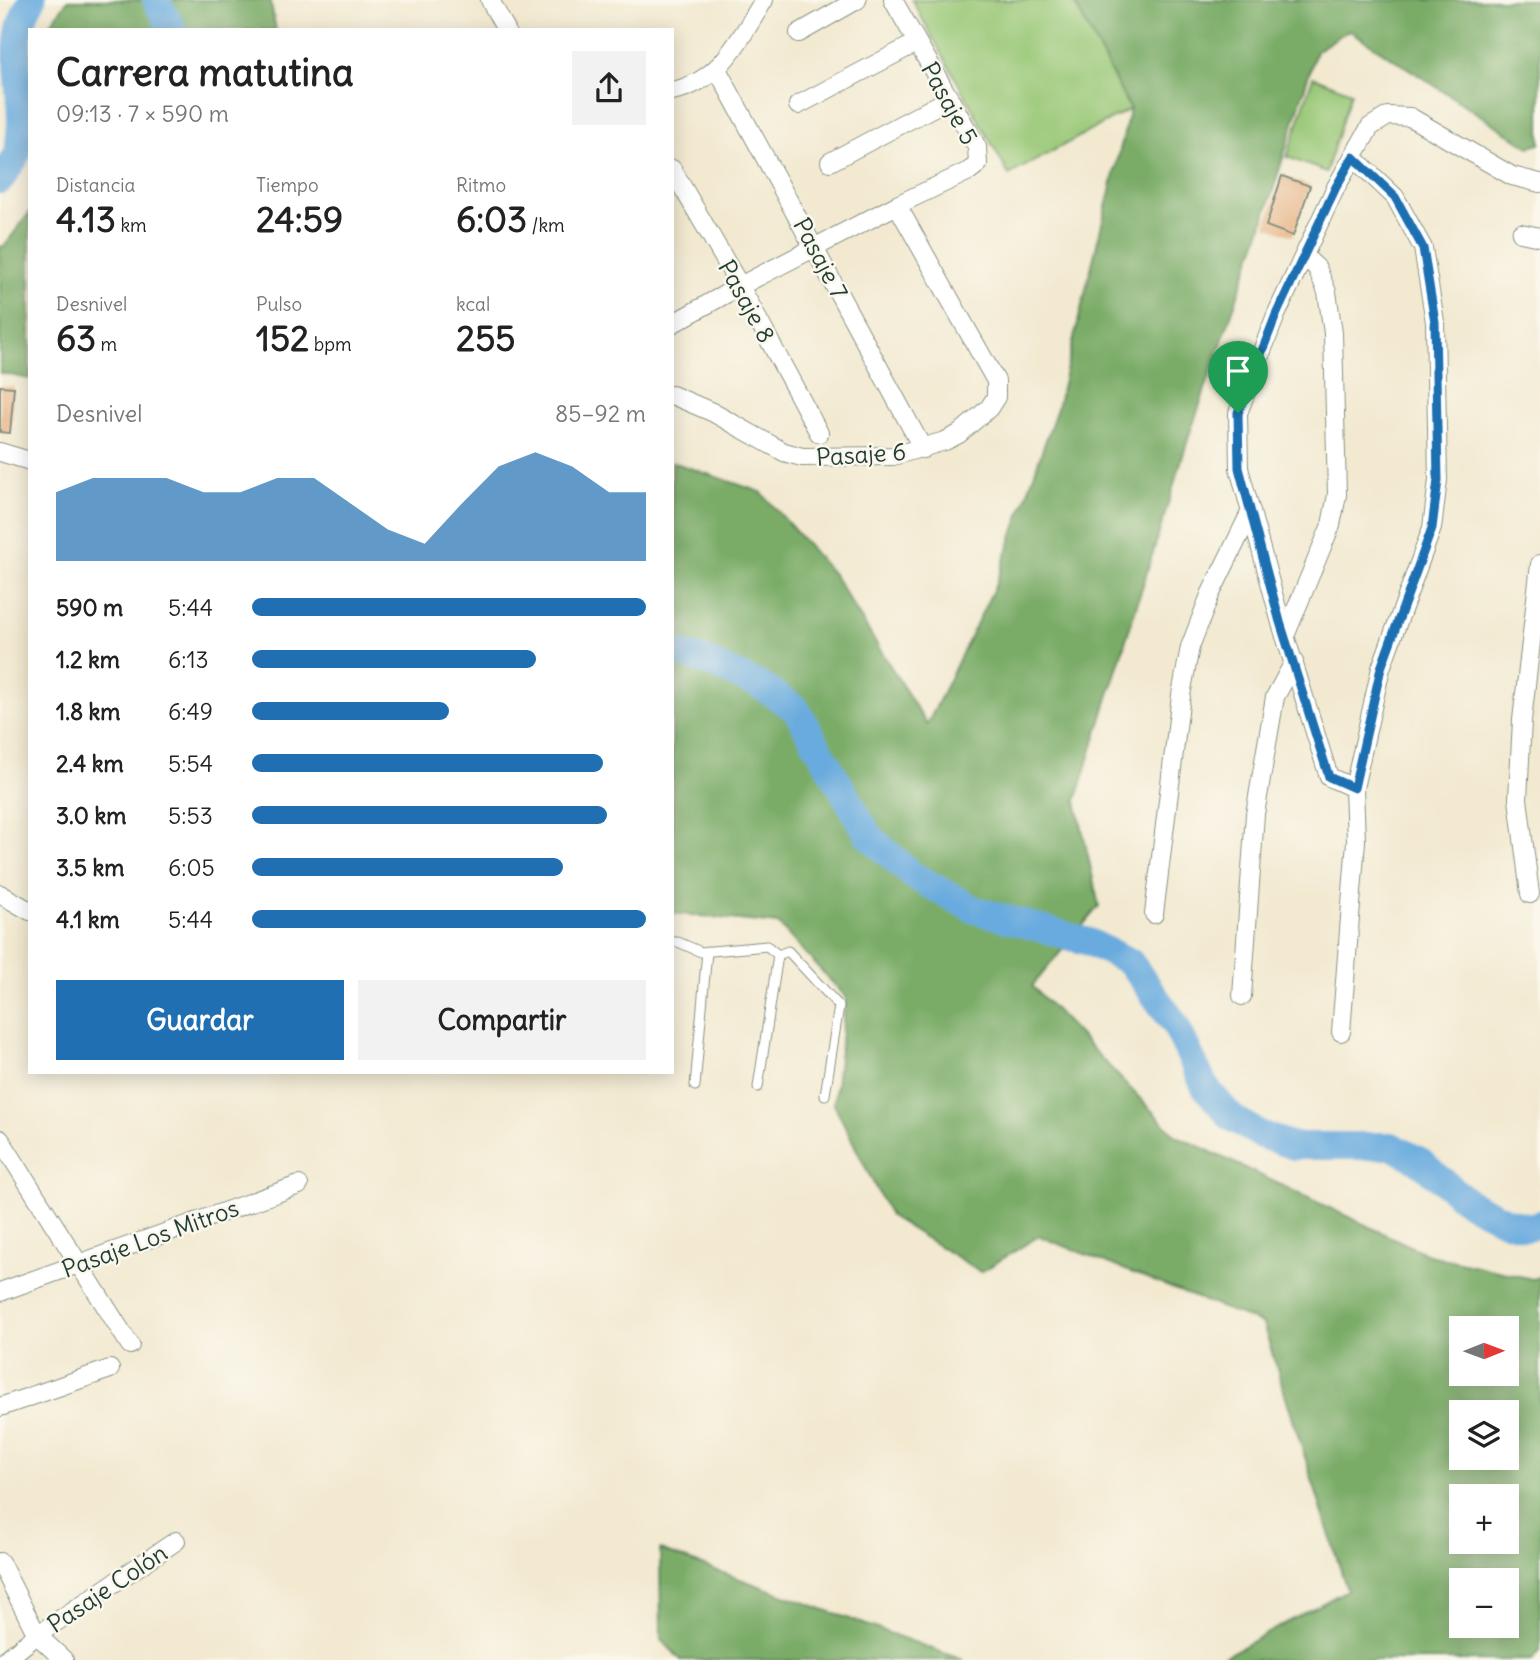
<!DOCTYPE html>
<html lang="es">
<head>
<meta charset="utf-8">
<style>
  :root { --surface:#fff; --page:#f2f2f2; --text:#222; --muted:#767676; --accent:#1f6fb2 }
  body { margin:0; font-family:Delius,sans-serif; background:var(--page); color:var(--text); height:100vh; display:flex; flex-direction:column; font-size:26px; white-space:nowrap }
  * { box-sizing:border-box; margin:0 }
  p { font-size:23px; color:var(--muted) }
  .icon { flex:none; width:38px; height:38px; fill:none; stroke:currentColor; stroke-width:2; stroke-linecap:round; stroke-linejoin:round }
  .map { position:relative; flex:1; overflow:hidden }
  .side { position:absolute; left:28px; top:28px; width:646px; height:1046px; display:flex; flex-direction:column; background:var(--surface); border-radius:0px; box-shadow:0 4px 18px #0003 }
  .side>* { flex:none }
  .needle { width:46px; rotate:89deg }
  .controls { position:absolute; left:1449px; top:1316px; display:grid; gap:14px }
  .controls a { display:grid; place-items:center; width:70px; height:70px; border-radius:0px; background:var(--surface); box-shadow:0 4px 18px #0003; font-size:35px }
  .pin { position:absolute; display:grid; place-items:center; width:60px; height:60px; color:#fff; margin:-72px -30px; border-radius:50% 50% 50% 0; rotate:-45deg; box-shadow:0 0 7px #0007 }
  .pin .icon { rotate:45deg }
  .round { display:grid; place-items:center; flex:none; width:74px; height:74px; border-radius:0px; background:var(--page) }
  .summary { display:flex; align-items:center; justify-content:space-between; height:119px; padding:0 28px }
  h1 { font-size:38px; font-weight:800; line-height:52px }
  .figures { display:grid; grid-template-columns:repeat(3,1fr); gap:10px; height:119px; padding:7px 28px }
  .figures div { display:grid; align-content:center }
  .figures b { font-size:35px; font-weight:800 }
  .figures small { font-size:19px; font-weight:400 }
  .figures p { font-size:19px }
  .chart { height:196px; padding:14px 28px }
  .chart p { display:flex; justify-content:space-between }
  .chart svg { width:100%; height:126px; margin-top:7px; fill:var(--accent); opacity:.7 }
  .button { display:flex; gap:14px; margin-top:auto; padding:14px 28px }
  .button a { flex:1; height:80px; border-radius:0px; background:var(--accent); color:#fff; font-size:28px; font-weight:800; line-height:80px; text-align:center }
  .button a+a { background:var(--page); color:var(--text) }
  ul { padding:0 28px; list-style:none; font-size:23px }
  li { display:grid; grid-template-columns:112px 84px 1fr; align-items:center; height:52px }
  li i { height:18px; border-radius:9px; background:var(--accent) }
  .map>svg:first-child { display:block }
  .green { fill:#98c776; stroke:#5c8255; stroke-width:2 }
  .forest { fill:#7aac67; stroke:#4c744e; stroke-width:2; fill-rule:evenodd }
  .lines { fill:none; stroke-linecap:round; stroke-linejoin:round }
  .river { stroke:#69abde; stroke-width:28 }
  .building { fill:#e5ad7d }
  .lane-casing { stroke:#889382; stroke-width:11 }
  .street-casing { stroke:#889382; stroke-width:20 }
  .lane { stroke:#fff; stroke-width:9 }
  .street { stroke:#fff; stroke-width:18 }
  .route-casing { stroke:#fff; stroke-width:14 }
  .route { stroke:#1f6fb2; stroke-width:9 }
  .labels { text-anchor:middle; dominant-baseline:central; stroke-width:5; stroke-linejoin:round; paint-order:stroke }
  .street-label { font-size:24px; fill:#1f3d34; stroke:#fbf7ec }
</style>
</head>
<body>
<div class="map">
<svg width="1540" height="1660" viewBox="0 0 1540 1660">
  <rect width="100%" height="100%" fill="#fbf7ec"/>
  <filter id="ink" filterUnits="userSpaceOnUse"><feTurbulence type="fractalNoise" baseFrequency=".0143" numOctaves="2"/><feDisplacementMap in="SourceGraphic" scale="14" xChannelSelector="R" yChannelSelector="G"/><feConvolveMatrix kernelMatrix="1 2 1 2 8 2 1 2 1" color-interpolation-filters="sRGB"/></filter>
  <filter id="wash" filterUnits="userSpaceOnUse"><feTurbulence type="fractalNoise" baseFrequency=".00686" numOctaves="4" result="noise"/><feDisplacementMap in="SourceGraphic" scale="28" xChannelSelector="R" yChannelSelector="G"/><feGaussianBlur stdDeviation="1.57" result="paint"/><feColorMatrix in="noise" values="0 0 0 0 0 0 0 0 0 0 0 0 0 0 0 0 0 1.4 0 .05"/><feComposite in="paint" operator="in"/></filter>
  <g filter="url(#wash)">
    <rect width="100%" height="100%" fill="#f2e9d0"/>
    <g class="green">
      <path d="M912,0H1073L1130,109L1009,175Z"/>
      <path d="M1313,77L1351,92L1326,172L1287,157Z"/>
    </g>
    <g class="forest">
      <path d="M68,0H270L276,30H49L50,25Z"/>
      <path d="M1073,0H1540V144L1529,147L1349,30L1316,51L1260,232L1189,436L1076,801L1099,906L1032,986L1175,1135L1429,1255L1532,1279L1540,1277V1651L1532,1660H1218L1347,1590L1263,1324L1039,1236L981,1272L890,1216L834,1104L846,997L778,924L672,913V462L761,492L833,574L927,725L996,584L1057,408L1130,109ZM1461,1328H1507V1374H1461ZM1507,1412V1458H1461V1412ZM1461,1496H1507V1542H1461ZM1461,1580H1507V1626H1461Z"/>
      <path d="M30,212V379L0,373V247L4,246Z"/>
      <path d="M660,1550L963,1660H681L661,1639Z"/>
    </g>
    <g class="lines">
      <g class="river">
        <path d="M156,0L173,30"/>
        <path d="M0,180C5,172 14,162 17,153C31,99 0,53 32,0"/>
        <path d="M672,651L705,661L761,686L796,709L869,836L912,875L975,910L1089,942L1130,962L1175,1024L1205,1087L1232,1118L1261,1135L1294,1146H1391L1418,1160L1468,1202L1506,1221L1528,1227L1540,1224"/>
      </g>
    </g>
    <g id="blocks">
      <g class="building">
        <path d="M1282,176L1310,186L1293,236L1266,226Z"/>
        <path d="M0,386L14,387L10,433L0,432Z"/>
      </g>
    </g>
  </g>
  <g filter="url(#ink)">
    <use href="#blocks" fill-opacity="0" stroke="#889382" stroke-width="2"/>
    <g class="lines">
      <g class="lane-casing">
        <g id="lane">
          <path d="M672,942H678L701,952L767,946L778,955L758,1087"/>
          <path d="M778,955L788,951L839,1006L825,1095"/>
          <path d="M695,1086L707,951"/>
        </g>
      </g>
      <g class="street-casing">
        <g id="street">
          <path d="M490,0L506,30"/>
          <path d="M799,33L857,0"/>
          <path d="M717,69L923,449"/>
          <path d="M672,91C721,82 740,38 764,0"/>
          <path d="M798,105L916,43"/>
          <path d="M830,162L949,99"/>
          <path d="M672,169L740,286L819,433"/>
          <path d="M1521,233L1540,237"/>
          <path d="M672,324L740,286L897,205L969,171L978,164L977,147L893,0"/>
          <path d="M672,395L712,412L784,452L802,457L893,456L945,441L959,434L989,408L996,397V381L897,205"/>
          <path d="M0,452L30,461"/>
          <path d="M1285,636L1331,525L1337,495L1333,333L1327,292L1317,268L1304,256"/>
          <path d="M1354,788L1329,777L1281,623L1239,468L1238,413L1276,315L1336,187L1370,127L1388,116L1410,117L1512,176L1540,183"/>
          <path d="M0,894L30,911"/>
          <path d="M1530,894L1518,799L1522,720L1540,564"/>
          <path d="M1154,914L1181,695L1190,647L1210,595L1251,511"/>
          <path d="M1242,996L1255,814L1275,697L1294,662"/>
          <path d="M1341,1032L1356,841L1354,788L1381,668L1432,528L1438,480L1435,322L1423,248L1395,197L1353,157"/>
          <path d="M0,1139L130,1345"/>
          <path d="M0,1292L299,1185"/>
          <path d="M0,1407L110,1369"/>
          <path d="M0,1562L37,1635L64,1660"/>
          <path d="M5,1660L37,1635L176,1541"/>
        </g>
      </g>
      <use href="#lane" class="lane"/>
      <use href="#street" class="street"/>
    </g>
  </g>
  <g class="lines" filter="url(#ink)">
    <g class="route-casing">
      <path id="route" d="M1353,157L1395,197L1423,248L1435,322L1438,480L1432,528L1381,668L1354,788L1329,777L1280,622L1239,468L1238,413L1276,315L1336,187Z"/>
    </g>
    <use href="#route" class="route"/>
  </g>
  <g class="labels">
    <g class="street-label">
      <text transform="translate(950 103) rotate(61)">Pasaje 5</text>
      <text transform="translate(821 258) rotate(62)">Pasaje 7</text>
      <text transform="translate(747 301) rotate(61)">Pasaje 8</text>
      <text transform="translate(861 454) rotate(-4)">Pasaje 6</text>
      <text transform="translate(150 1238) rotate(-20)">Pasaje Los Mitros</text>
      <text transform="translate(107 1588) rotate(-34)">Pasaje Colón</text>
    </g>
  </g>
</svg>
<div class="controls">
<a><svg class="needle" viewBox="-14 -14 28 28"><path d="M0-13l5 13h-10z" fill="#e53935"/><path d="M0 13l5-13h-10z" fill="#767676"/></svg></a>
<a><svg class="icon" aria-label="layers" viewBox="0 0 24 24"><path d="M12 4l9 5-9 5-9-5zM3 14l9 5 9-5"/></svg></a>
<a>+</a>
<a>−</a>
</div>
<div class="pin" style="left:1238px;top:413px;background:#1e9e55"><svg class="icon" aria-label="arrive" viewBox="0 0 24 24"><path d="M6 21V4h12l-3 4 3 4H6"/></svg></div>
<section class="side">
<div class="summary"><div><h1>Carrera matutina</h1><p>09:13 · 7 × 590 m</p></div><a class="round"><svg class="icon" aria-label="share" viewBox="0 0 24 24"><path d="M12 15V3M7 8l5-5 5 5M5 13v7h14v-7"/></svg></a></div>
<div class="figures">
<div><p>Distancia</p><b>4.13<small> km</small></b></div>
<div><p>Tiempo</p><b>24:59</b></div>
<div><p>Ritmo</p><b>6:03<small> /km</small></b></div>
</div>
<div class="figures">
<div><p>Desnivel</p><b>63<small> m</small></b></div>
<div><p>Pulso</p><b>152<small> bpm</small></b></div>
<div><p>kcal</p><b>255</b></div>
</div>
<div class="chart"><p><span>Desnivel</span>85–92 m</p>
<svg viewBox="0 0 160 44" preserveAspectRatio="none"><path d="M0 44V20L10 15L20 15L30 15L40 20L50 20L60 15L70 15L80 24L90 33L100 38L110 24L120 11L130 6L140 11L150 20L160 20V44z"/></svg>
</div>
<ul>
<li><b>590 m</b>5:44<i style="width:100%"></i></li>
<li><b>1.2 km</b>6:13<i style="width:72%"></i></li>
<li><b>1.8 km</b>6:49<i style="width:50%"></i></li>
<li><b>2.4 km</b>5:54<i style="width:89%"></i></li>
<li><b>3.0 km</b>5:53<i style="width:90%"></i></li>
<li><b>3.5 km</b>6:05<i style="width:79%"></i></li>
<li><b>4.1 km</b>5:44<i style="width:100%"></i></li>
</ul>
<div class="button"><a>Guardar</a><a>Compartir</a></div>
</section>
</div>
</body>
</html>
